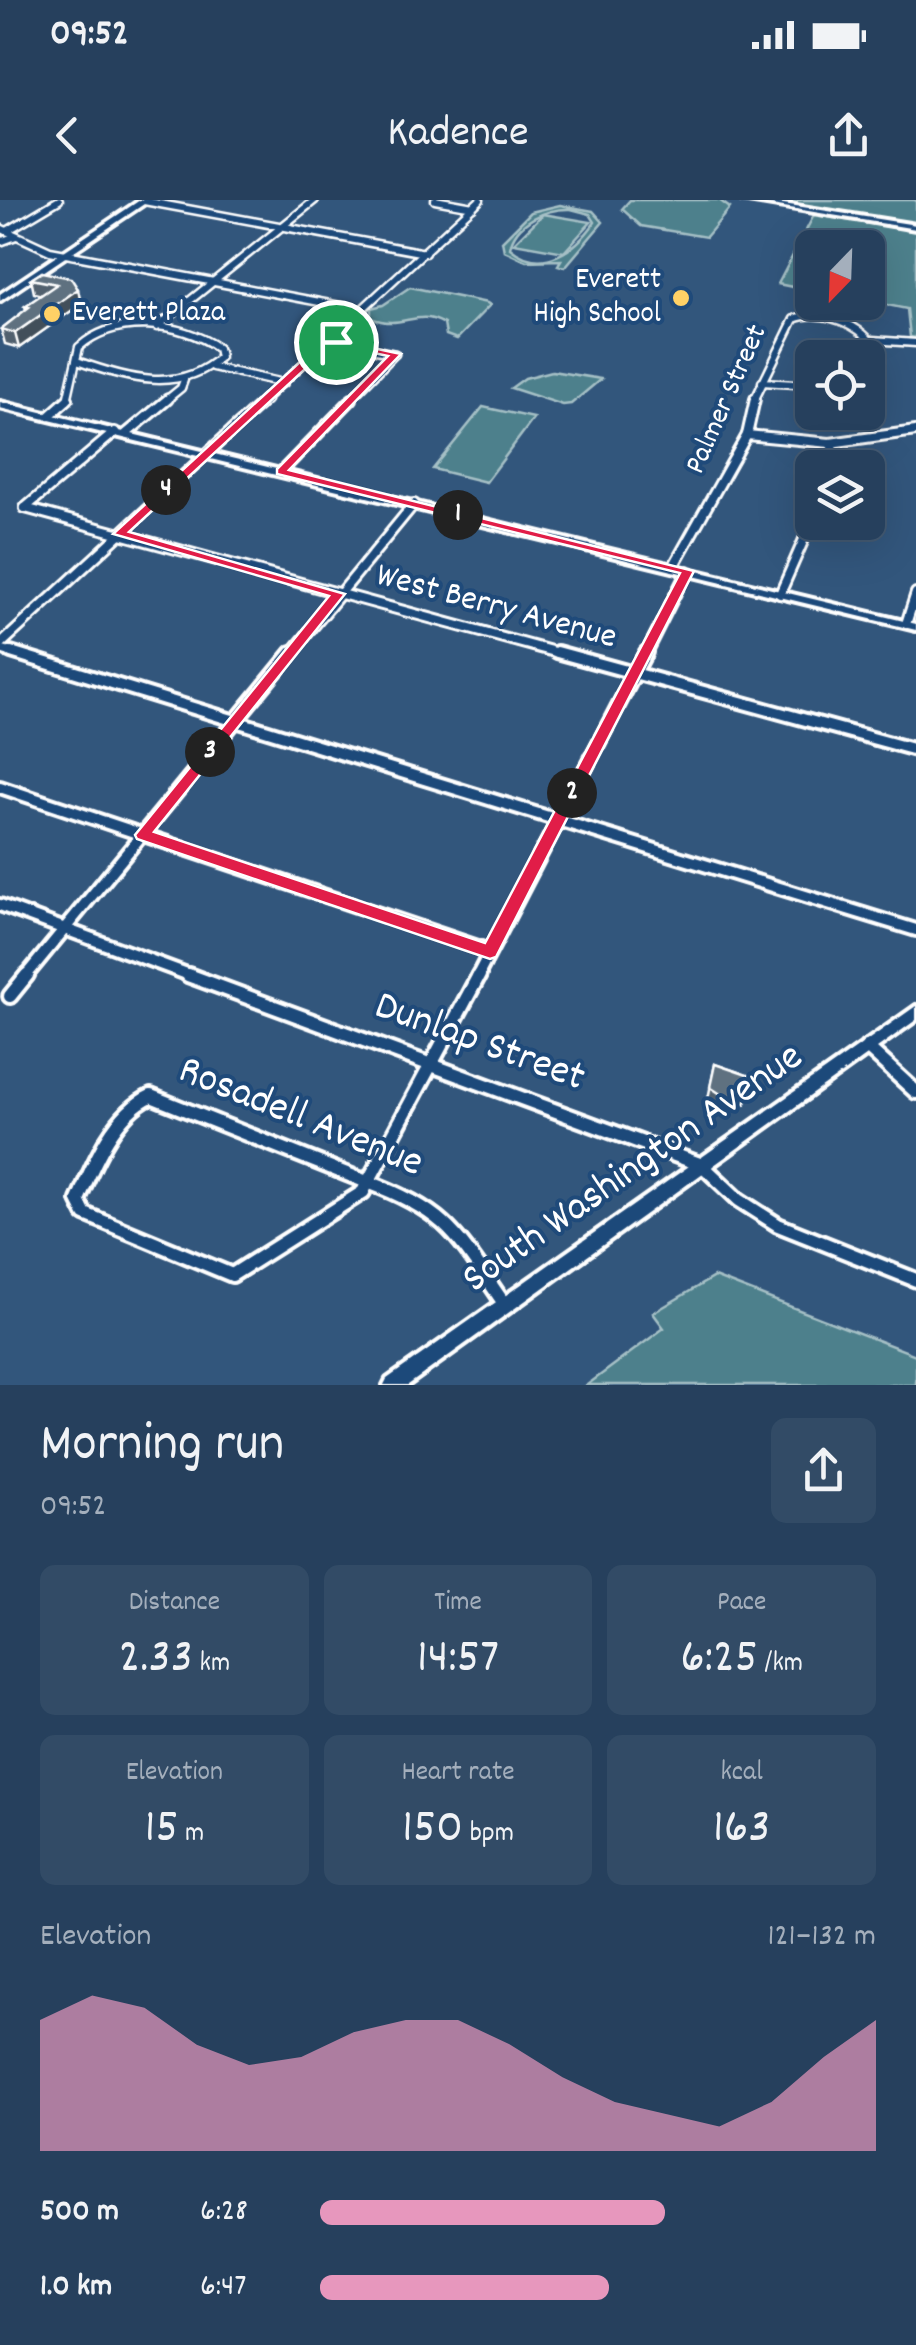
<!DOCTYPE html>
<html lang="en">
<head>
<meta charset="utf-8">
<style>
  :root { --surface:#26405d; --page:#324b66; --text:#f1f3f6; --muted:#a4afbc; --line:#425972; --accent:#e797bd }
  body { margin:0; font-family:Dekko,sans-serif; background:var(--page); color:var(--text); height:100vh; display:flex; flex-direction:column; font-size:38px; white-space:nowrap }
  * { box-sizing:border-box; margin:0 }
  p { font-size:32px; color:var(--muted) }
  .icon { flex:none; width:55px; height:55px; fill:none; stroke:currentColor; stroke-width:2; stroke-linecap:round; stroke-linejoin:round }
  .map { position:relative; height:1185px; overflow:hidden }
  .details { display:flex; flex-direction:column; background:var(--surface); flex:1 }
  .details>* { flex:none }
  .needle { width:65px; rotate:203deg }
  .controls { position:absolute; left:795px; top:30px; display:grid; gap:20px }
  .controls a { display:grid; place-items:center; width:90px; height:90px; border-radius:15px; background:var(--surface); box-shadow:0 10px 40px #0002,0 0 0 2px var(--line); font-size:50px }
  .pin { position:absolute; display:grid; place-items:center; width:85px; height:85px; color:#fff; margin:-42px; border:5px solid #fff; border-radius:50%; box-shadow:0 2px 10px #0007 }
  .km { position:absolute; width:50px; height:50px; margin:-25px; border-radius:50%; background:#222; color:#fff; font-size:28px; line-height:50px; text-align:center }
  .round { display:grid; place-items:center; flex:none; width:105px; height:105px; border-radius:15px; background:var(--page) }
  .summary { display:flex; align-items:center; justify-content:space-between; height:170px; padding:0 40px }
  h1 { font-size:55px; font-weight:600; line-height:75px }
  .metrics { display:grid; grid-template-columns:repeat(3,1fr); gap:15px; height:170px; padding:10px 40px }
  .metrics div { display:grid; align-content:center; border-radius:15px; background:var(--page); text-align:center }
  .metrics b { font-size:50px; font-weight:600 }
  .metrics small { font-size:28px; font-weight:400 }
  .metrics p { font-size:28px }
  .chart { height:280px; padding:20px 40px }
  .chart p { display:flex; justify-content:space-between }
  .chart svg { width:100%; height:180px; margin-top:10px; fill:var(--accent); opacity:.7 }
  ul { padding:0 40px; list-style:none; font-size:32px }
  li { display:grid; grid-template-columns:160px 120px 1fr; align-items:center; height:75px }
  li i { height:25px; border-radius:12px; background:var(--accent) }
  .status { display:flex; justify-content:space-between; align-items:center; height:70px; padding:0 50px; background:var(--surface); direction:ltr }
  .status svg { height:28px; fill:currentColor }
  header { display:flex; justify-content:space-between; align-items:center; height:130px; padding:0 40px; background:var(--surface); font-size:45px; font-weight:600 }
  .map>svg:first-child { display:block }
  .green { fill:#4d808c; stroke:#a6c0c6; stroke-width:2.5; fill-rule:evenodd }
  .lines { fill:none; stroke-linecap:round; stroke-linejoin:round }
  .minor-far3-casing { stroke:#fff; stroke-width:11 }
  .minor-far2-casing { stroke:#fff; stroke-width:14 }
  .minor-far1-casing { stroke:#fff; stroke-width:18 }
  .minor-casing { stroke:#fff; stroke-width:20 }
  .tertiary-casing { stroke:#fff; stroke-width:8 }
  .primary-casing { stroke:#fff; stroke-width:7 }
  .minor-far3 { stroke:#1f4a7a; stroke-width:6 }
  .minor-far2 { stroke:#1f4a7a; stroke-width:8 }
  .minor-far1 { stroke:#1f4a7a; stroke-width:10 }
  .minor { stroke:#1f4a7a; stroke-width:12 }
  .tertiary { fill:#1f4a7a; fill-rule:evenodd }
  .primary { fill:#1f4a7a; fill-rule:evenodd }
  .wall { fill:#51616e; stroke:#fff; stroke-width:2.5 }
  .shaded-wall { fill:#424f5a; stroke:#fff; stroke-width:2.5 }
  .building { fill:#5e7180; stroke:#fff; stroke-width:2.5 }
  .route { fill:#e11d48; stroke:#fff; stroke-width:2.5; fill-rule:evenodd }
  .poi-dot { fill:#ffd166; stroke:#1f4a7a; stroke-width:4 }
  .labels { text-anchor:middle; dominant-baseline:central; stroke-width:8; stroke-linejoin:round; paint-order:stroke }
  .far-poi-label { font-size:30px; fill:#fff; stroke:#1f4a7a; text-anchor:end }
  .far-street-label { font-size:30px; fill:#fff; stroke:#1f4a7a }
  .street-label { font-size:35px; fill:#fff; stroke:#1f4a7a }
  .near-street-label { font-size:42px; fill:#fff; stroke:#1f4a7a }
</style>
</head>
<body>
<div class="status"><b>09:52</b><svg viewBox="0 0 49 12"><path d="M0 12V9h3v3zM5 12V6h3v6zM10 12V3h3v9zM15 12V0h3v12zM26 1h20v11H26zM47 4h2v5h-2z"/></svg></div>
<header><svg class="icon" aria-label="back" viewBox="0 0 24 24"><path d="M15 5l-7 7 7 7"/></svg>Kadence<svg class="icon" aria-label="share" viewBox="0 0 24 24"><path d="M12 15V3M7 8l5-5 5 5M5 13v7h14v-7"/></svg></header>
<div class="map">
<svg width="916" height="1185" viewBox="0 0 916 1185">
  <rect width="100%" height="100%" fill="#32567c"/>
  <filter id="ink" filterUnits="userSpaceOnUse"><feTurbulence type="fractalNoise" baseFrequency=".01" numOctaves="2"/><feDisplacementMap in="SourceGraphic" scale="20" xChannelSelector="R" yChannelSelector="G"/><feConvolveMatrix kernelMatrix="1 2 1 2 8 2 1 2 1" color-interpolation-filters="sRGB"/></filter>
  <g filter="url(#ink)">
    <g class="green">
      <path d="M630,0H719L730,8L706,37L641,26L622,9Z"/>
      <path d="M763,0H916V24Z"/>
      <path d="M560,5L593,11L603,22L565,67L558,65L561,60L526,61L504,51L502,41L531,12ZM571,9L590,14L595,22C576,50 542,75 510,48C515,22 546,8 571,9Z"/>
      <path d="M543,14L591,22L564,52L514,43Z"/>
      <path d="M814,15L916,31V138L910,137L907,109L868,101V48H812V91L778,84Z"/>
      <path d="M410,87L487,103L490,105L457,139L446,135L444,124C416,107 403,131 371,118V108L383,105Z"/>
      <path d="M552,171L601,179L571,204L563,205L511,188L525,178Z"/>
      <path d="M483,207L534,218L486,282L433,269Z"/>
      <path d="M714,1077L916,1155V1185H587L664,1128L653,1113Z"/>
    </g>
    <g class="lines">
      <g class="minor-far3-casing">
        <g id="minor-far3">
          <path d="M435,0L473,7"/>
          <path d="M144,1L425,53"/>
          <path d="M0,28L50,51L362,110"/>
          <path d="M7,31L59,0"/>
          <path d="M0,42L16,36"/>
          <path d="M157,127L315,0"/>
          <path d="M330,140L395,154"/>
          <path d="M872,140L916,143"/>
          <path d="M212,167L284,183"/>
          <path d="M762,182L812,185"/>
          <path d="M67,201L79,147C115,115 180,121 218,148L220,157C179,195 124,178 77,161"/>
          <path d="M165,201L181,188L184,180"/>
          <path d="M263,201L480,0"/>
          <path d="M349,201L395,154"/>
          <path d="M754,201L794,119C821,108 866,125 877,152L868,167"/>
        </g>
      </g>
      <g class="minor-far2-casing">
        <g id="minor-far2">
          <path d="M49,216L68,199"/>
          <path d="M126,234L168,199"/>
          <path d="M747,235L830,243L916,231"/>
          <path d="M830,243L836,255L835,268"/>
          <path d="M281,272L352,199"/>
          <path d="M25,308L566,455"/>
          <path d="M25,308L115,232"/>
          <path d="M673,367L747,235L755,199"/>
          <path d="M780,394L812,321"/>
          <path d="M906,424L916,393"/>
          <path d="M0,445L266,199"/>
          <path d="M0,449L20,455"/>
          <path d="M290,455L414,304"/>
          <path d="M645,455L687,371"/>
        </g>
      </g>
      <g class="minor-far1-casing">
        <g id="minor-far1">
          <path d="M11,452L916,730"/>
          <path d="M557,452L916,550"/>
          <path d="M0,587L490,751"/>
          <path d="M0,705L195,777"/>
          <path d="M25,777L292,452"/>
          <path d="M477,777L646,452"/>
        </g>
      </g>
      <g class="minor-casing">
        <g id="minor">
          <path d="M188,775L702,965L739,1000L778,1025L916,1080"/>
          <path d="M10,796L27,775"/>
          <path d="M867,847L916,892"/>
          <path d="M151,896L367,982H368L363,992L232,1075L85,1014L78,1000C93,965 114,913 151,896Z"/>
          <path d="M368,982C449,1012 458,1037 505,1105"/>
          <path d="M368,982L479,775"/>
        </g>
      </g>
      <g class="tertiary-casing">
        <g id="tertiary">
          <path d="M742,0H758L916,25V29Z"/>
          <path d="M0,202L916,424V430L0,208Z"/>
          <path d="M916,806V820L408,1185H384L387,1179Z"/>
        </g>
      </g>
      <g class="primary-casing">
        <path id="primary" d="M140,0H150L0,101V94Z"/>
      </g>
      <use href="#minor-far3" class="minor-far3"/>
      <use href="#minor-far2" class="minor-far2"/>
      <use href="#minor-far1" class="minor-far1"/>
      <use href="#minor" class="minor"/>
      <use href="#tertiary" class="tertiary"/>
      <use href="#primary" class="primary"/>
    </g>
    <g class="wall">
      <path d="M42,72L81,104L19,148L5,144L1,129L26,110L25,106L42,95L34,93L31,79Z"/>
      <path d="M715,864L753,877L745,904L734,900L730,914L708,899Z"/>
    </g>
    <path class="shaded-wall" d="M78,89L81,104L19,148L15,133Z"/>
    <g class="building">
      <path d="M42,72L71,78L78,89L15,133L1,129L29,107L25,106L57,84L31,79Z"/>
      <path d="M715,864L753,877L748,892L737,888L733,902L710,887Z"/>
    </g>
  </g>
  <path class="route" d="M326,138L401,154L289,270L694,371L496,757L490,759L137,639L135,635L329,396L113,334ZM332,144L388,156L277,269V274L680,373L485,743L154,632L345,394L129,332Z"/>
  <g class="poi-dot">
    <circle cx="681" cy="98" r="10"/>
    <circle cx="52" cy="114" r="10"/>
  </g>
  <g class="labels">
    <g class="far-poi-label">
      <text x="661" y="81">Everett<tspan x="661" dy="34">High School</tspan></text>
      <text x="72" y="114" text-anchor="start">Everett Plaza</text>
    </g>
    <g class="far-street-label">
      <text transform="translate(728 200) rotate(-66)">Palmer Street</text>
    </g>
    <g class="street-label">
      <text transform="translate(496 408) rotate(15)">West Berry Avenue</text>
    </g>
    <g class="near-street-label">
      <text transform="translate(479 844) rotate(20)">Dunlap Street</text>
      <text transform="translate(300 919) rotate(22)">Rosadell Avenue</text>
      <text transform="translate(634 970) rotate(-35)">South Washington Avenue</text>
    </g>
  </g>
</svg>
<div class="controls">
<a><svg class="needle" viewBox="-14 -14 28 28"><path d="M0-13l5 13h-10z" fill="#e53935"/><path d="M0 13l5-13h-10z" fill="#a4afbc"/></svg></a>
<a><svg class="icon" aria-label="locate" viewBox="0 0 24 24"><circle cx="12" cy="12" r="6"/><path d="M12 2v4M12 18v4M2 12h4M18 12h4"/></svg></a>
<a><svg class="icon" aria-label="layers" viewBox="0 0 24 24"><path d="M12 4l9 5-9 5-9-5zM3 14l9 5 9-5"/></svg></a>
</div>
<div class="pin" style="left:336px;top:142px;background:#1e9e55"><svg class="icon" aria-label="arrive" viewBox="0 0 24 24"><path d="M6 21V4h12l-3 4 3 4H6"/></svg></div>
<b class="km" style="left:458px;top:315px">1</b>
<b class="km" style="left:572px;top:593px">2</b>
<b class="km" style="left:210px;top:552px">3</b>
<b class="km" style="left:166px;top:290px">4</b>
</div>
<section class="details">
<div class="summary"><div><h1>Morning run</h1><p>09:52</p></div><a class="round"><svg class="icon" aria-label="share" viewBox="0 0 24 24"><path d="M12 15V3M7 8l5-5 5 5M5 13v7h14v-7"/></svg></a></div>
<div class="metrics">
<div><p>Distance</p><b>2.33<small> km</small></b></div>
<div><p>Time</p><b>14:57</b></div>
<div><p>Pace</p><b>6:25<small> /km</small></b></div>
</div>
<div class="metrics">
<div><p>Elevation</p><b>15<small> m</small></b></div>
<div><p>Heart rate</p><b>150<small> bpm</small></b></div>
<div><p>kcal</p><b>163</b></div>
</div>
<div class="chart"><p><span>Elevation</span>121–132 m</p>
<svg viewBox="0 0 160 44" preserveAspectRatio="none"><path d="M0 44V12L10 6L20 9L30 18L40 23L50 21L60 15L70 12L80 12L90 18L100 26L110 32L120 35L130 38L140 32L150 21L160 12V44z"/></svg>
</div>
<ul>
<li><b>500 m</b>6:28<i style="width:62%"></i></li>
<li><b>1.0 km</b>6:47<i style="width:52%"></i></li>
</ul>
</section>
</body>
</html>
